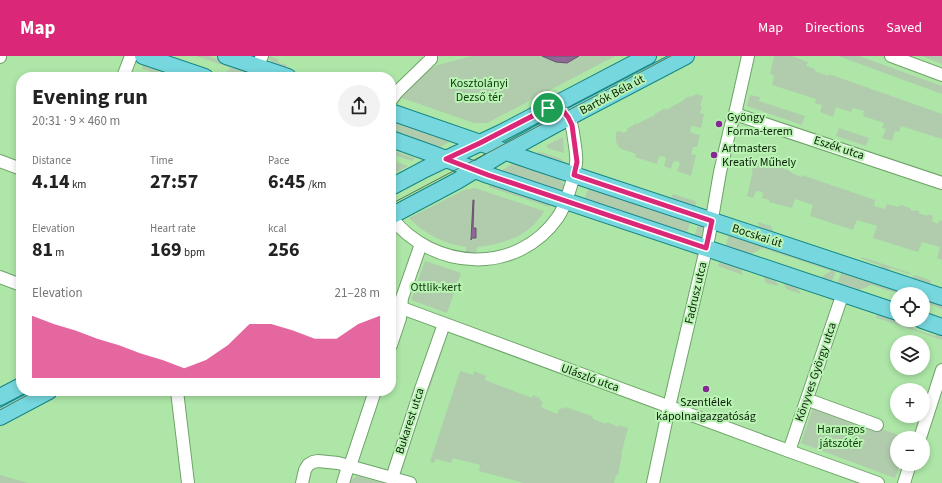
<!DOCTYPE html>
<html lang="en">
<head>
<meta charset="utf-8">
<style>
  :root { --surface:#fff; --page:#f2f2f2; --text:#222; --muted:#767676; --accent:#db2777 }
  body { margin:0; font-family:"Source Sans 3",sans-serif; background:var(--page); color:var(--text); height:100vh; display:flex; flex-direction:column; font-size:15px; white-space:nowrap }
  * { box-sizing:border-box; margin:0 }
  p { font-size:13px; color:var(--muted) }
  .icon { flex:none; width:22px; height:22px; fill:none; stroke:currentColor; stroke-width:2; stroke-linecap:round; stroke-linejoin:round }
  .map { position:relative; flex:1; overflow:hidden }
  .drawer { position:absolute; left:16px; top:16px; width:380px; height:324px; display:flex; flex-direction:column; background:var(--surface); border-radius:16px; box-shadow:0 2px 6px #0003 }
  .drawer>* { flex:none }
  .controls { position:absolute; left:890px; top:231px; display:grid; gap:8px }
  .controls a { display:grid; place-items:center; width:40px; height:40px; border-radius:50%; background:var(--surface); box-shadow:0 2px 6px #0003; font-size:20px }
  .pin { position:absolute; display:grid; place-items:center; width:34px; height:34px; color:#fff; margin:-17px; border:2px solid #fff; border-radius:50%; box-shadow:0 1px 4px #0007 }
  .round { display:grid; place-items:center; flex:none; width:42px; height:42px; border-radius:21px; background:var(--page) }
  .overview { display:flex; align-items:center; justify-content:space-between; height:68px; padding:0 16px }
  h1 { font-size:22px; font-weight:700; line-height:30px }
  .stats { display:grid; grid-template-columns:repeat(3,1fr); gap:6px; height:68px; padding:4px 16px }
  .stats div { display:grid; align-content:center }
  .stats b { font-size:20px; font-weight:700 }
  .stats small { font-size:11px; font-weight:400 }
  .stats p { font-size:11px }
  .chart { height:112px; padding:8px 16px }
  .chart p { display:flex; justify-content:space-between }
  .chart svg { width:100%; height:72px; margin-top:4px; fill:var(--accent); opacity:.7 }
  header { display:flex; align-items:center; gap:24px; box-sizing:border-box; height:56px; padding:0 20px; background:var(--accent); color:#fff }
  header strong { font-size:19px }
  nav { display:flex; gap:22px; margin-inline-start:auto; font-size:14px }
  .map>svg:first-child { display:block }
  .green { fill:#b0ccad }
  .water { fill:#906896; stroke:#68526c }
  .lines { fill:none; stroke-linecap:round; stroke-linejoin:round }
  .minor-casing { stroke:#6ea368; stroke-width:14 }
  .major-casing { stroke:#158685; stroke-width:18 }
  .minor { stroke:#fff; stroke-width:12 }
  .major { stroke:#76d7de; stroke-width:16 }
  .tram { stroke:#52774e; stroke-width:1 }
  .route-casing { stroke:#fff; stroke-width:8 }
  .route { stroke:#db2777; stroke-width:5 }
  .poi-dot { fill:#852893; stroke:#baf3b4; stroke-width:1.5 }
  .labels { text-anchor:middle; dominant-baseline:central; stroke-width:4; stroke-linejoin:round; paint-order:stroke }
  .park-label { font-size:12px; fill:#0c3a09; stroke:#baf3b4 }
  .street-label { font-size:12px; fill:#0b2009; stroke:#baf3b4 }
  .poi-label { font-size:12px; fill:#0b2009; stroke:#baf3b4; text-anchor:start }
</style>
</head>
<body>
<header>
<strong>Map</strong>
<nav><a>Map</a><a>Directions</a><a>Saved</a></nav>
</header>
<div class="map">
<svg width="942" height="427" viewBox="0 0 942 427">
  <rect width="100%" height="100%" fill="#ade6a7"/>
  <g class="green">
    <path d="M196,0H208L245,13C247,15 248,18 246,21H224L223,19L225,17L231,12Z"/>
    <path d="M269,0L278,3L279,7L287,9L286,12C279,11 270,8 269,0Z"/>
    <path d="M472,0H615L487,67H474L399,41L425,16L438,9Z"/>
    <path d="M774,0H792L808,6L806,10L815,13V15L828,20L829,18L942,58V83L901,70L899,76L895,75L892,85L882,82L886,73L882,72L884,67L863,60L864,55L853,52L851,56L836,51L833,61L820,56L822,49L815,47L816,43L772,29L774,19L770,18Z"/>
    <path d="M838,0H859L942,30V38Z"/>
    <path d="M922,0H942V8Z"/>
    <path d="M143,9L158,14L160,19L143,13L142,11Z"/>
    <path d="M697,38L703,40L700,49L702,50L700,57L704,58L701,72L693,70L691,71L690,75L692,77L700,79L697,91H693L691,98L696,99L691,120L677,115L680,108L679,106L676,105L673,106L671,113L664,110L666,103L665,101L661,100L659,101L657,108L635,101L636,98C621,92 615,95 616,76L621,75L623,77L627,75V73L636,67L637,68L655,59V58L665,52L666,54L684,44V43L689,40L690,41Z"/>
    <path d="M750,39L760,41L759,45L805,60L802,69L747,50Z"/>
    <path d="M391,63L453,84L440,91L391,74Z"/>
    <path d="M839,72L869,82L866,90L836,80Z"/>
    <path d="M563,81L564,97L547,92V89Z"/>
    <path d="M391,94L415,102L412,105L391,98Z"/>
    <path d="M540,96L562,103L563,107L537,98V97Z"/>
    <path d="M755,102L790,115V116L801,121L802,119L875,144L874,150L885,153L887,148L898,151L901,149L910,152L911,154L913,155L915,154L919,155V157L927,160L928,158L933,160L932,165L938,168L939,164L942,165V204L937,202L940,191L922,186L918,196L873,182L877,170L857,164L853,174L810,160L813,149L795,143L792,152L769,146V144L762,142L763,138L762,136L758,135H756L753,142L747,140L753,115H752Z"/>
    <path d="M391,104L408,110L391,119Z"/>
    <path d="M516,106L559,122L564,129L565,132L563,136L499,116Z"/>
    <path d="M489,127L551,148L549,151L489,131Z"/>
    <path d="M589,131L691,165L686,179L584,144Z"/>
    <path d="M475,132L544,155C532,179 502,189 477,191L476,199L466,198V191C443,187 426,179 409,162L464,134Z"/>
    <path d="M673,138L695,145L696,146L695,151L671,143Z"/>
    <path d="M757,166L771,170L774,177L761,173Z"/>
    <path d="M699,167L701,169L703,172L701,183L694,181Z"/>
    <path d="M729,178L837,213L831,227L818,223L831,215L763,192L749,199L725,192Z"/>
    <path d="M862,201L910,217L911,219L890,212L889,215L881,213V210L860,202Z"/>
    <path d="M425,205L461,217L447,257L411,244Z"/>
    <path d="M720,205L740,211L743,219L718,210Z"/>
    <path d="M842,215L911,238H899L871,229L857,235L837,228Z"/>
    <path d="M763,219L775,223L778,230L766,227Z"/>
    <path d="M915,219L930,224L931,226L930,229L912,223L913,220Z"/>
    <path d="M783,226L797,231L801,238L786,233Z"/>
    <path d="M923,242L942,248V253L923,246Z"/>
    <path d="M877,257L914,270L913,273L935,280L937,278L942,279V284L877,262L876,261Z"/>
    <path d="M444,282L446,283L429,335L427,334Z"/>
    <path d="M460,315L473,319L474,315L486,320L485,324L532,342L533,339L540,342V344L543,346L541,351L557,358L560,352L564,353L565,351L592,360L593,363L606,368L607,366L618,371V369L628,372L621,398L622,399L618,419H616L614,427H524L479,415L480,409L453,402L451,407L436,403L434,407L430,406Z"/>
    <path d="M814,349L907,382H897V408H900L895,422L801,387Z"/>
    <path d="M0,419L28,427H0Z"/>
    <path d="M357,420L383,427H349L350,425Z"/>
  </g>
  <g class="water">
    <path d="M542,0H579L567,7L556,6Z"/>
    <path d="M473,144H474L473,172H476V182H472L471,184Z"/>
  </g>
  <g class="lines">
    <g class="minor-casing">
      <g id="minor">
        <path d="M891,0L942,19"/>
        <path d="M0,1V0"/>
        <path d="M123,21L131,0"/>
        <path d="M253,21L262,0"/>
        <path d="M391,44L397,36L431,3V0"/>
        <path d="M735,58L942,127"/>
        <path d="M0,105L21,113"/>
        <path d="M391,161C433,215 517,220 558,161C565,151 575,120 576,107C577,99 575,91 574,83C572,65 569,54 548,52"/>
        <path d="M0,221L21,229"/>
        <path d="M391,248L789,395L878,427"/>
        <path d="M391,289L400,262L402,242L421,188"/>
        <path d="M177,335L188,427"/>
        <path d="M814,346L877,369"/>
        <path d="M920,382L942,314"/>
        <path d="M789,395L843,237"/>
        <path d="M392,422L421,333L444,268"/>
        <path d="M302,427L305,414L308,409L313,406L318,405L338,407L410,427"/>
        <path d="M343,427L347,414L350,410L375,335"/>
        <path d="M653,427L669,351L709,180L720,116L731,69L735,58L748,0"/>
        <path d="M904,427L910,408"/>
      </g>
    </g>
    <g class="major-casing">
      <g id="major">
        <path d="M143,0L205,21"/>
        <path d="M226,0L288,21"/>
        <path d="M391,56L535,106L942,241"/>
        <path d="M391,83L433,98L488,119L897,256"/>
        <path d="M391,131L425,113L501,77L648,0"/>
        <path d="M391,160L457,125L505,96L556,68L686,0"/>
        <path d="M922,264L942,271"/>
        <path d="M0,341L21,330"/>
        <path d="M0,361L49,335"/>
      </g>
    </g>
    <use href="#minor" class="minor"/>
    <use href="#major" class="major"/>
    <g class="tram">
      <path d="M391,148L671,0"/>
      <path d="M0,354L35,335"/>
    </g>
  </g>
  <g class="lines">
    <g class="route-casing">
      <path id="route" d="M548,52L559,54L564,56L568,61L572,69L577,106L574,119L712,165L706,192L488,119L446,103L480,87Z"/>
    </g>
    <use href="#route" class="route"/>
  </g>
  <g class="poi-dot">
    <circle cx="719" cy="68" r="4"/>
    <circle cx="714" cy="99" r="4"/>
    <circle cx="706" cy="333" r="4"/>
  </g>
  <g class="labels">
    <g class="park-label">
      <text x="479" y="27">Kosztolányi<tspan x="479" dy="14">Dezső tér</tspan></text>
      <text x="436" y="231">Ottlik-kert</text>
      <text x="841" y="373">Harangos<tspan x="841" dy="14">játszótér</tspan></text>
    </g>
    <g class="street-label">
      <text transform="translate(612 39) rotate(-28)">Bartók Béla út</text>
      <text transform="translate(839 92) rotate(18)">Eszék utca</text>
      <text transform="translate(757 180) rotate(18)">Bocskai út</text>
      <text transform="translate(696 237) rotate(-77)">Fadrusz utca</text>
      <text transform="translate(816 316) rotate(-71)">Könyves György utca</text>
      <text transform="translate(590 322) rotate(20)">Ulászló utca</text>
      <text transform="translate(410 365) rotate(-72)">Bukarest utca</text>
    </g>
    <g class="poi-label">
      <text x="727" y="61">Gyöngy<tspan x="727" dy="14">Forma-terem</tspan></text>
      <text x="722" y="92">Artmasters<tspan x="722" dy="14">Kreatív Műhely</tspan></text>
      <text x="706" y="346" text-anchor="middle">Szentlélek<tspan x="706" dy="14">kápolnaigazgatóság</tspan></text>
    </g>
  </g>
</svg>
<div class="controls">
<a><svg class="icon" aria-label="locate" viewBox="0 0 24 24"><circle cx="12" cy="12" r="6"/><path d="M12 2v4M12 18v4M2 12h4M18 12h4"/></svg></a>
<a><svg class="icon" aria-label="layers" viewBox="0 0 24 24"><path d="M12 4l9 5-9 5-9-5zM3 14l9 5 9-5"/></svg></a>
<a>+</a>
<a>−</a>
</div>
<div class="pin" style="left:548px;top:52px;background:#1e9e55"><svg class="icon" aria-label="arrive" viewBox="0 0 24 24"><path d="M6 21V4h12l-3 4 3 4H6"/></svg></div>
<section class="drawer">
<div class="overview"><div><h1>Evening run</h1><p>20:31 · 9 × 460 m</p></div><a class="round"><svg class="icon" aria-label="share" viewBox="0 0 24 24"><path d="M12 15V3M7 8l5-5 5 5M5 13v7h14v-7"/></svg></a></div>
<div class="stats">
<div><p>Distance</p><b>4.14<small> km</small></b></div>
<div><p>Time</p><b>27:57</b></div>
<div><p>Pace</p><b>6:45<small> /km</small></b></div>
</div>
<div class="stats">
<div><p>Elevation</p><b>81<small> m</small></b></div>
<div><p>Heart rate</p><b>169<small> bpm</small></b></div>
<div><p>kcal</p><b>256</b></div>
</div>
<div class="chart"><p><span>Elevation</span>21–28 m</p>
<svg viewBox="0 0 160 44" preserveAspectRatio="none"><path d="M0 44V6L10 11L20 15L30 20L40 24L50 29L60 33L70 38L80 33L90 24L100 11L110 11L120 15L130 20L140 20L150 11L160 6V44z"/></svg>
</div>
</section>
</div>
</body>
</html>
